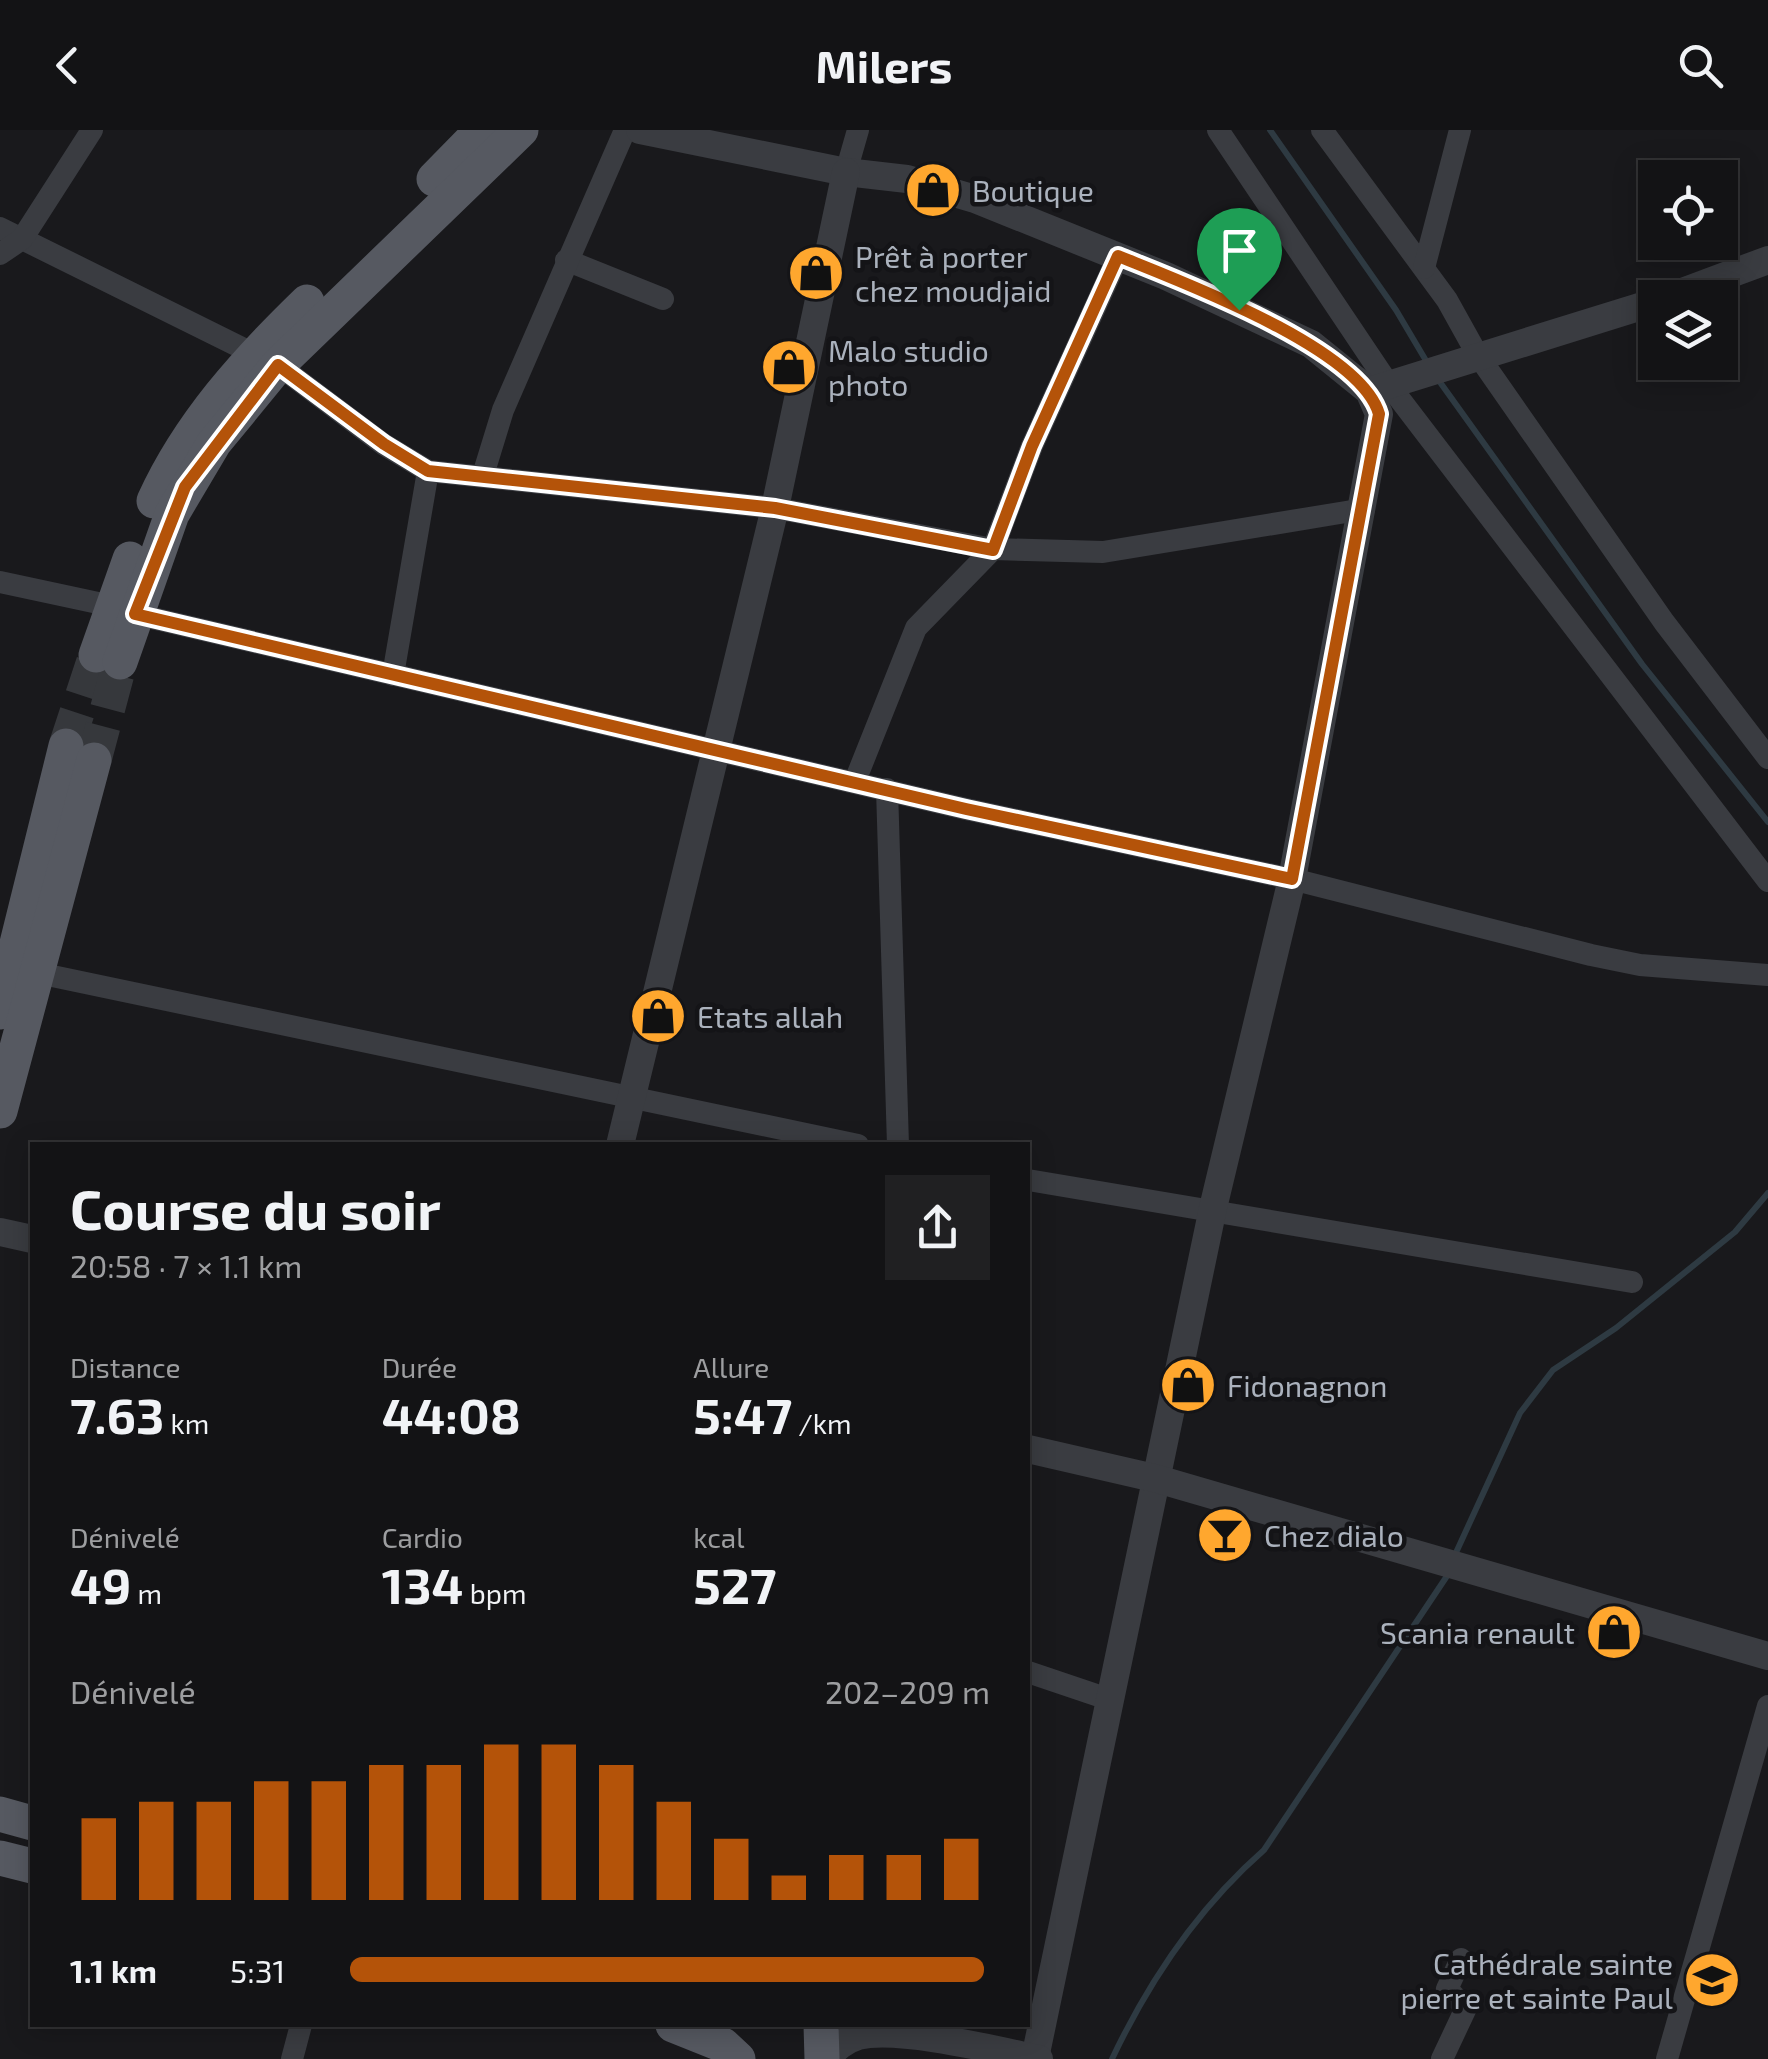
<!DOCTYPE html>
<html lang="fr">
<head>
<meta charset="utf-8">
<style>
  :root { --surface:#131315; --page:#202022; --text:#f1f3f6; --muted:#9d9ea0; --line:#323234; --accent:#b45309 }
  body { margin:0; font-family:"Exo 2",sans-serif; background:var(--page); color:var(--text); height:100vh; display:flex; flex-direction:column; font-size:38px; white-space:nowrap }
  * { box-sizing:border-box; margin:0 }
  p { font-size:32px; color:var(--muted) }
  .icon { flex:none; width:55px; height:55px; fill:none; stroke:currentColor; stroke-width:2; stroke-linecap:round; stroke-linejoin:round }
  .map { position:relative; flex:1; overflow:hidden }
  .sheet { position:absolute; left:30px; top:1012px; width:1000px; height:885px; display:flex; flex-direction:column; background:var(--surface); border-radius:0px; box-shadow:0 5px 25px #0003,0 0 0 2px var(--line) }
  .sheet>* { flex:none }
  .controls { position:absolute; left:1638px; top:30px; display:grid; gap:20px }
  .controls a { display:grid; place-items:center; width:100px; height:100px; border-radius:0px; background:var(--surface); box-shadow:0 5px 25px #0003,0 0 0 2px var(--line); font-size:50px }
  .pin { position:absolute; display:grid; place-items:center; width:85px; height:85px; color:#fff; margin:-102px -42px; border-radius:50% 50% 50% 0; rotate:-45deg; box-shadow:0 0 10px #0007 }
  .pin .icon { rotate:45deg }
  .round { display:grid; place-items:center; flex:none; width:105px; height:105px; border-radius:0px; background:var(--page) }
  .headline { display:flex; align-items:center; justify-content:space-between; height:170px; padding:0 40px }
  h1 { font-size:55px; font-weight:700; line-height:75px }
  .stats { display:grid; grid-template-columns:repeat(3,1fr); gap:15px; height:170px; padding:10px 40px }
  .stats div { display:grid; align-content:center }
  .stats b { font-size:50px; font-weight:700 }
  .stats small { font-size:28px; font-weight:400 }
  .stats p { font-size:28px }
  .chart { height:280px; padding:20px 40px }
  .chart p { display:flex; justify-content:space-between }
  .chart svg { width:100%; height:180px; margin-top:10px; stroke:var(--accent); stroke-width:6 }
  ul { padding:0 40px; list-style:none; font-size:32px }
  li { display:grid; grid-template-columns:160px 120px 1fr; align-items:center; height:75px }
  li i { height:25px; border-radius:12px; background:var(--accent) }
  header { display:flex; justify-content:space-between; align-items:center; height:130px; padding:0 40px; background:var(--surface); font-size:45px; font-weight:700 }
  .map>svg:first-child { display:block }
  .lines { fill:none; stroke-linecap:round; stroke-linejoin:round }
  .stream { stroke:#2e3a42; stroke-width:6 }
  .primary-tunnel { stroke:#36383c; stroke-width:35; stroke-dasharray:35 18; stroke-linecap:butt }
  .minor { stroke:#3a3c41; stroke-width:22 }
  .tertiary { stroke:#3a3c41; stroke-width:28 }
  .primary { stroke:#565961; stroke-width:35 }
  .route-casing { stroke:#fff; stroke-width:20 }
  .route { stroke:#b45309; stroke-width:12 }
  .labels { text-anchor:middle; dominant-baseline:central; stroke-width:9; stroke-linejoin:round; paint-order:stroke }
  .poi-label { font-size:30px; fill:#abb2bd; stroke:#141417; text-anchor:start }
</style>
</head>
<body>
<header><svg class="icon" aria-label="back" viewBox="0 0 24 24"><path d="M15 5l-7 7 7 7"/></svg>Milers<svg class="icon" aria-label="search" viewBox="0 0 24 24"><circle cx="10" cy="10" r="6"/><path d="M15 15l6 6"/></svg></header>
<div class="map">
<svg width="1768" height="1929" viewBox="0 0 1768 1929">
  <rect width="100%" height="100%" fill="#19191c"/>
  <g class="lines">
    <g class="stream">
      <path d="M1270,0L1396,180L1428,234"/>
      <path d="M1437,248L1642,534L1768,692"/>
      <path d="M1454,1427L1520,1283L1553,1240L1616,1198L1735,1102L1768,1063"/>
      <path d="M1112,1929C1149,1851 1199,1777 1264,1720L1449,1443"/>
    </g>
    <g class="primary-tunnel">
      <path d="M66,616L96,525"/>
      <path d="M94,630L120,532"/>
    </g>
    <g class="minor">
      <path d="M1218,0L1389,255L1768,751"/>
      <path d="M1322,0L1447,170L1477,224L1664,492L1768,628"/>
      <path d="M846,42L858,0"/>
      <path d="M0,98L254,224"/>
      <path d="M0,124L22,109L92,0"/>
      <path d="M566,130L663,169"/>
      <path d="M1424,138L1460,0"/>
      <path d="M278,235L383,314L428,341L775,378L993,419L1103,422L1364,379"/>
      <path d="M483,345L503,280L625,0"/>
      <path d="M0,452L112,476"/>
      <path d="M135,484L966,679L1292,749L1591,825L1640,835L1768,845"/>
      <path d="M393,545L428,341"/>
      <path d="M855,651L916,498L993,419L1032,316L1118,127"/>
      <path d="M887,659L898,1015"/>
      <path d="M38,843L858,1015"/>
      <path d="M1028,1050L1632,1152"/>
      <path d="M1028,1542L1108,1569"/>
      <path d="M292,1929L301,1895"/>
      <path d="M1442,1929L1466,1878L1447,1859L1461,1829"/>
      <path d="M1667,1929L1768,1576"/>
    </g>
    <g class="tertiary">
      <path d="M640,0L846,42L907,49L975,69L1166,146L1311,214L1369,261L1379,284L1292,749L1213,1078L1035,1928"/>
      <path d="M1666,168L1768,130"/>
      <path d="M1369,261L1655,172"/>
      <path d="M620,1015L775,378L846,42"/>
      <path d="M0,1102L32,1109"/>
      <path d="M1028,1319L1154,1348L1768,1526"/>
      <path d="M826,1929C835,1919 844,1910 858,1906C898,1896 996,1920 1039,1929"/>
    </g>
    <g class="primary">
      <path d="M434,49L482,0"/>
      <path d="M154,371C189,294 246,231 307,172"/>
      <path d="M96,525L130,429"/>
      <path d="M120,532L172,384L214,313L278,235L521,0"/>
      <path d="M0,882L66,616"/>
      <path d="M0,981L94,630"/>
      <path d="M0,1684L32,1693"/>
      <path d="M0,1728L32,1736"/>
      <path d="M673,1895L723,1915L738,1929"/>
      <path d="M821,1895L822,1929"/>
    </g>
  </g>
  <g class="lines">
    <g class="route-casing">
      <path id="route" d="M1118,126C1182,152 1360,218 1379,284L1292,749L966,679L135,484L185,357L278,235L384,314L428,341L775,378L993,420L1032,316Z"/>
    </g>
    <use href="#route" class="route"/>
  </g>
  <defs>
    <g id="shop-disc" transform="scale(2.875)"><circle r="9.5" fill="#ffa72e" stroke="#141417"/><path d="M-5-2.5h2.3a2.7 3.5 0 0 1 5.4 0H5L5.5 6h-11ZM-1.5-2.5h3a1.5 2.3 0 0 0-3 0Z" fill="#111"/></g>
    <g id="bar-disc" transform="scale(2.875)"><circle r="9.5" fill="#ffa72e" stroke="#141417"/><path d="M-6-5H6L.8 .8V4.5H3.5V6h-7V4.5H-.8V.8Z" fill="#111"/></g>
    <g id="school-disc" transform="scale(2.875)"><circle r="9.5" fill="#ffa72e" stroke="#141417"/><path d="M0-5L7-2L0 1L-7-2ZM-4 1L0 2.5L4 1V4Q0 6-4 4Z" fill="#111"/></g>
  </defs>
  <g fill-rule="evenodd">
    <use href="#shop-disc" x="933" y="60"/>
    <use href="#shop-disc" x="816" y="143"/>
    <use href="#shop-disc" x="789" y="237"/>
    <use href="#shop-disc" x="658" y="886"/>
    <use href="#shop-disc" x="1188" y="1255"/>
    <use href="#bar-disc" x="1225" y="1405"/>
    <use href="#shop-disc" x="1614" y="1502"/>
    <use href="#school-disc" x="1712" y="1850"/>
  </g>
  <g class="labels">
    <g class="poi-label">
      <text x="972" y="60">Boutique</text>
      <text x="855" y="126">Prêt à porter<tspan x="855" dy="34">chez moudjaid</tspan></text>
      <text x="828" y="220">Malo studio<tspan x="828" dy="34">photo</tspan></text>
      <text x="697" y="886">Etats allah</text>
      <text x="1227" y="1255">Fidonagnon</text>
      <text x="1264" y="1405">Chez dialo</text>
      <text x="1575" y="1502" text-anchor="end">Scania renault</text>
      <text x="1673" y="1833" text-anchor="end">Cathédrale sainte<tspan x="1673" dy="34">pierre et sainte Paul</tspan></text>
    </g>
  </g>
</svg>
<div class="controls">
<a><svg class="icon" aria-label="locate" viewBox="0 0 24 24"><circle cx="12" cy="12" r="6"/><path d="M12 2v4M12 18v4M2 12h4M18 12h4"/></svg></a>
<a><svg class="icon" aria-label="layers" viewBox="0 0 24 24"><path d="M12 4l9 5-9 5-9-5zM3 14l9 5 9-5"/></svg></a>
</div>
<div class="pin" style="left:1239px;top:180px;background:#1e9e55"><svg class="icon" aria-label="arrive" viewBox="0 0 24 24"><path d="M6 21V4h12l-3 4 3 4H6"/></svg></div>
<section class="sheet">
<div class="headline"><div><h1>Course du soir</h1><p>20:58 · 7 × 1.1 km</p></div><a class="round"><svg class="icon" aria-label="share" viewBox="0 0 24 24"><path d="M12 15V3M7 8l5-5 5 5M5 13v7h14v-7"/></svg></a></div>
<div class="stats">
<div><p>Distance</p><b>7.63<small> km</small></b></div>
<div><p>Durée</p><b>44:08</b></div>
<div><p>Allure</p><b>5:47<small> /km</small></b></div>
</div>
<div class="stats">
<div><p>Dénivelé</p><b>49<small> m</small></b></div>
<div><p>Cardio</p><b>134<small> bpm</small></b></div>
<div><p>kcal</p><b>527</b></div>
</div>
<div class="chart"><p><span>Dénivelé</span>202–209 m</p>
<svg viewBox="0 0 160 44" preserveAspectRatio="none"><path d="M5 44V24M15 44V20M25 44V20M35 44V15M45 44V15M55 44V11M65 44V11M75 44V6M85 44V6M95 44V11M105 44V20M115 44V29M125 44V38M135 44V33M145 44V33M155 44V29"/></svg>
</div>
<ul>
<li><b>1.1 km</b>5:31<i style="width:99%"></i></li>
</ul>
</section>
</div>
</body>
</html>
